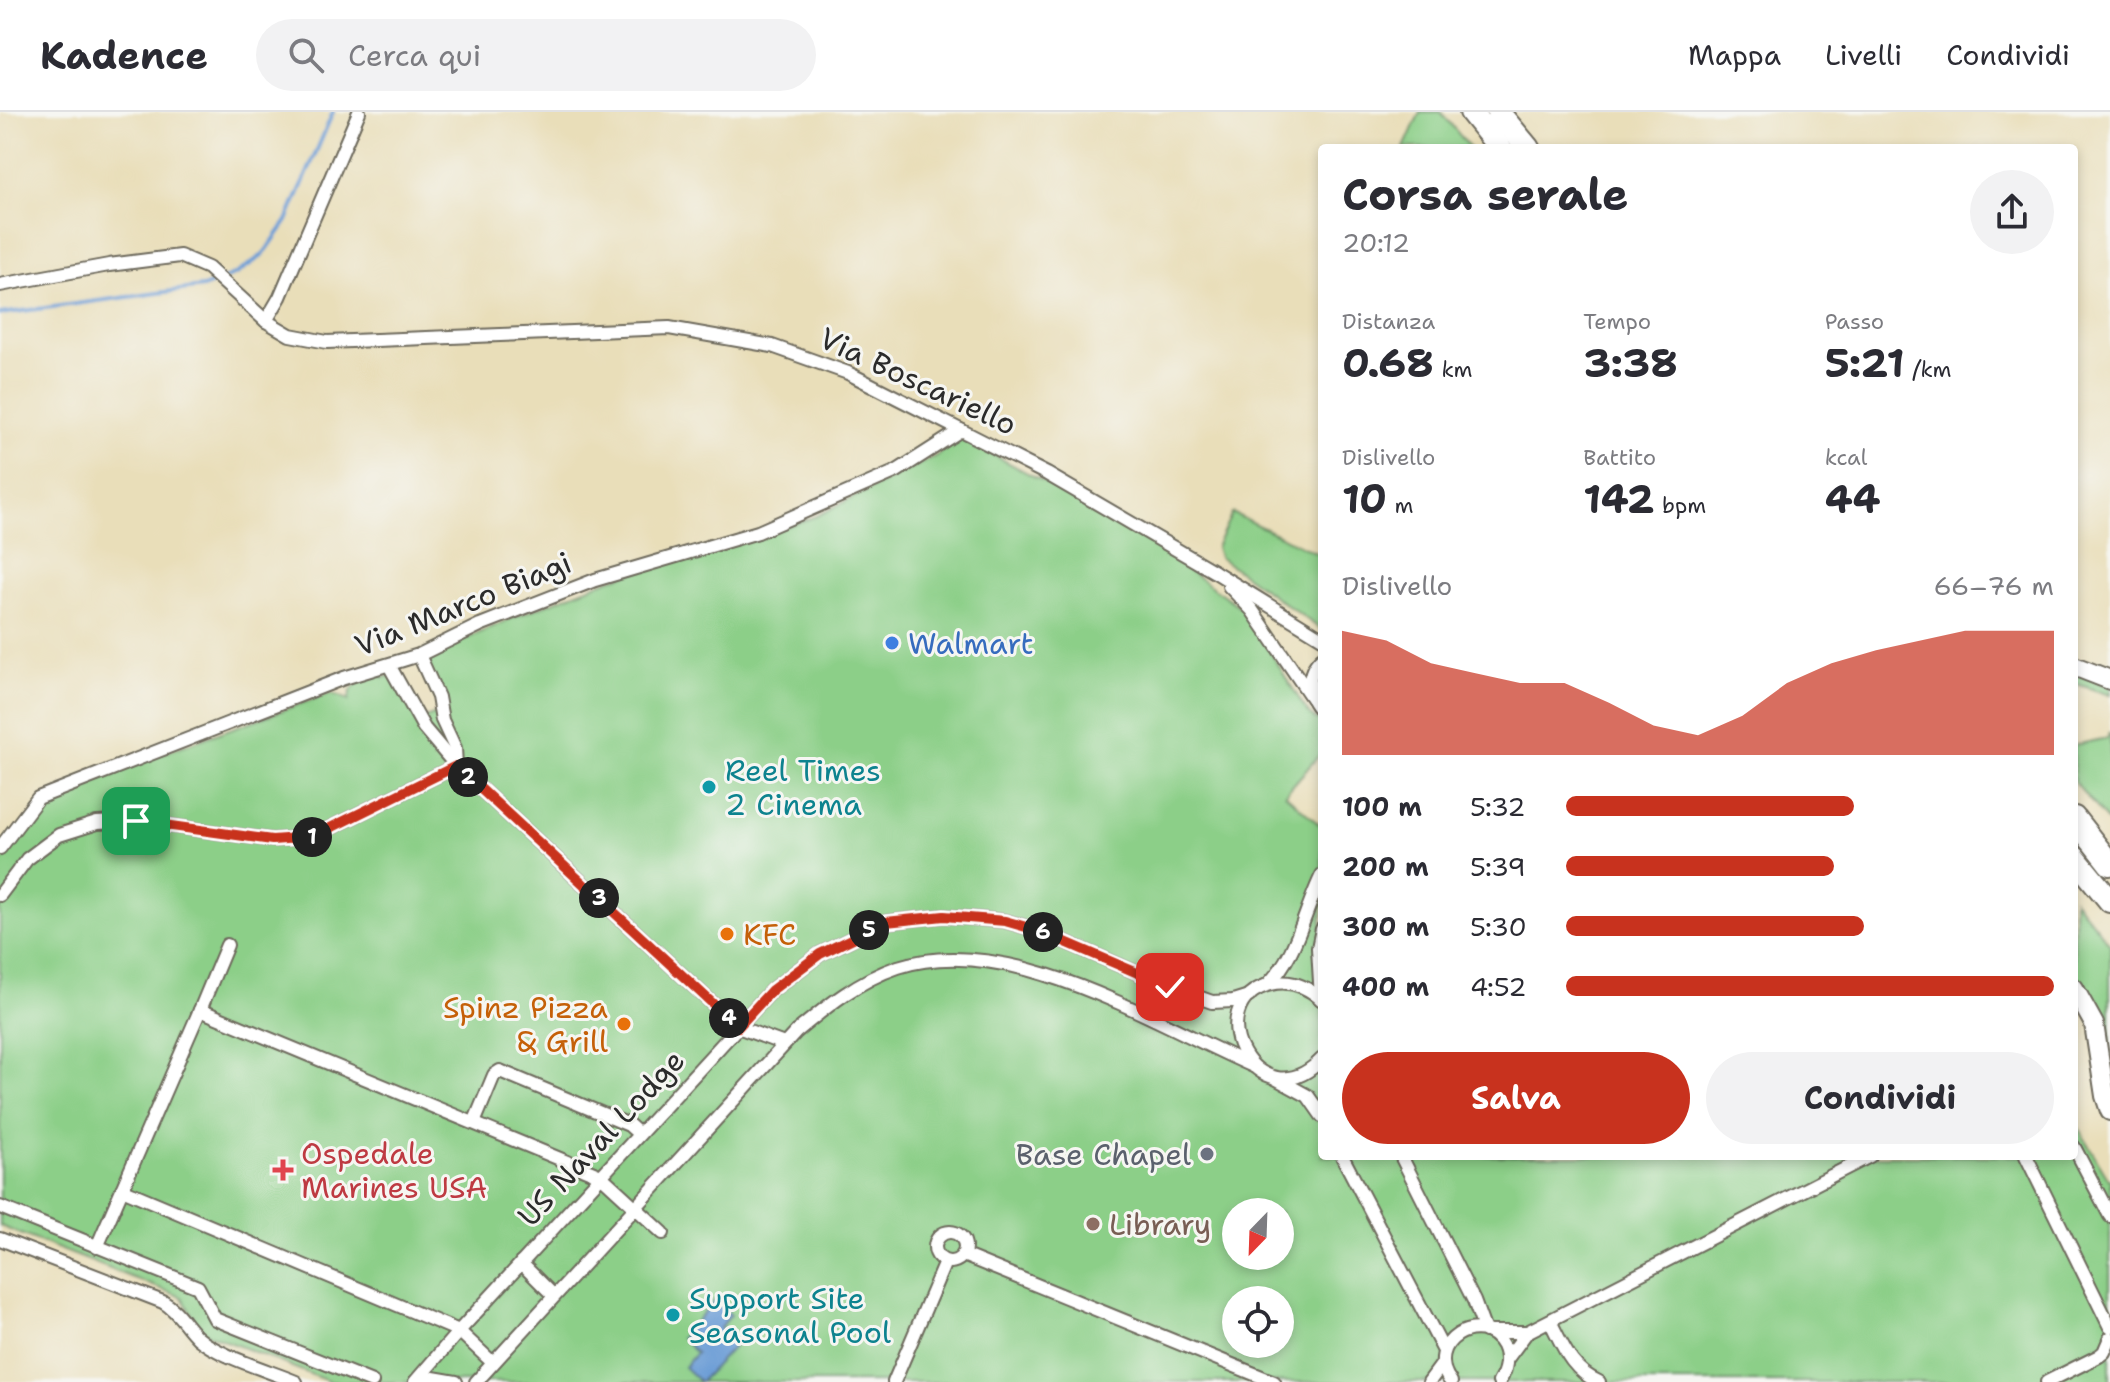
<!DOCTYPE html>
<html lang="it">
<head>
<meta charset="utf-8">
<style>
  :root { --surface:#fff; --page:#f2f2f3; --text:#2b2b33; --muted:#7c7c81; --line:#e1e1e2; --accent:#c8321e }
  body { margin:0; font-family:"Shantell Sans",sans-serif; background:var(--page); color:var(--text); height:100vh; display:flex; flex-direction:column; font-size:30px; white-space:nowrap }
  * { box-sizing:border-box; margin:0 }
  p { font-size:26px; color:var(--muted) }
  .icon { flex:none; width:44px; height:44px; fill:none; stroke:currentColor; stroke-width:2; stroke-linecap:round; stroke-linejoin:round }
  .map { position:relative; flex:1; overflow:hidden }
  .drawer { position:absolute; left:1318px; top:32px; width:760px; height:1016px; display:flex; flex-direction:column; background:var(--surface); border-radius:8px; box-shadow:0 4px 12px #0003 }
  .drawer>* { flex:none }
  .needle { width:52px; rotate:203deg }
  .tools { position:absolute; left:1222px; top:1086px; display:grid; gap:16px }
  .tools a { display:grid; place-items:center; width:72px; height:72px; border-radius:50%; background:var(--surface); box-shadow:0 4px 12px #0003; font-size:40px }
  .pin { position:absolute; display:grid; place-items:center; width:68px; height:68px; color:#fff; margin:-34px; border-radius:16px; box-shadow:0 4px 12px #0006 }
  .km { position:absolute; width:40px; height:40px; margin:-20px; border-radius:50%; background:#222; color:#fff; font-size:22px; line-height:40px; text-align:center }
  .round { display:grid; place-items:center; flex:none; width:84px; height:84px; border-radius:42px; background:var(--page) }
  .headline { display:flex; align-items:center; justify-content:space-between; height:136px; padding:0 24px }
  h1 { font-size:44px; font-weight:700; line-height:60px }
  .metrics { display:grid; grid-template-columns:repeat(3,1fr); gap:12px; height:136px; padding:8px 24px }
  .metrics div { display:grid; align-content:center }
  .metrics b { font-size:40px; font-weight:700 }
  .metrics small { font-size:22px; font-weight:400 }
  .metrics p { font-size:22px }
  .chart { height:224px; padding:16px 24px }
  .chart p { display:flex; justify-content:space-between }
  .chart svg { width:100%; height:144px; margin-top:8px; fill:var(--accent); opacity:.7 }
  .primary-button { display:flex; gap:16px; margin-top:auto; padding:16px 24px }
  .primary-button a { flex:1; height:92px; border-radius:48px; background:var(--accent); color:#fff; font-size:32px; font-weight:700; line-height:92px; text-align:center }
  .primary-button a+a { background:var(--page); color:var(--text) }
  ul { padding:0 24px; list-style:none; font-size:26px }
  li { display:grid; grid-template-columns:128px 96px 1fr; align-items:center; height:60px }
  li i { height:20px; border-radius:10px; background:var(--accent) }
  header { display:flex; align-items:center; gap:48px; box-sizing:border-box; height:112px; padding:0 40px; background:var(--surface); border-bottom:2px solid var(--line) }
  header strong { font-size:38px }
  nav { display:flex; gap:44px; margin-inline-start:auto; font-size:28px }
  .search { width:560px; height:72px; background:var(--page); display:flex; align-items:center; gap:20px; box-sizing:border-box; padding:0 28px; border-radius:44px; color:var(--muted); font-size:30px }
  .map>svg:first-child { display:block }
  .green { fill:#8ccf88; stroke:#5c7d5a; stroke-width:2; fill-rule:evenodd }
  .water { fill:#6c9dd6; stroke:#4c6480; stroke-width:2 }
  .lines { fill:none; stroke-linecap:round; stroke-linejoin:round }
  .stream { stroke:#6c9dd6; stroke-width:4 }
  .street-casing { stroke:#6e6a5d; stroke-width:16 }
  .secondary-casing { stroke:#6e6a5d; stroke-width:22 }
  .highway-casing { stroke:#6e6a5d; stroke-width:26 }
  .street { stroke:#fff; stroke-width:12 }
  .secondary { stroke:#fff; stroke-width:18 }
  .highway { stroke:#fff; stroke-width:22 }
  .route-casing { stroke:#fff; stroke-width:16 }
  .route { stroke:#c8321e; stroke-width:10 }
  .shop-dot { fill:#3f7fe0; stroke:#f6f6f2; stroke-width:3 }
  .culture-dot { fill:#0f9aa8; stroke:#f6f6f2; stroke-width:3 }
  .food-dot { fill:#e8710a; stroke:#f6f6f2; stroke-width:3 }
  .worship-dot { fill:#6b7280; stroke:#f6f6f2; stroke-width:3 }
  .health-dot { fill:#e0444e; stroke:#f6f6f2; stroke-width:3 }
  .education-dot { fill:#8d6e63; stroke:#f6f6f2; stroke-width:3 }
  .labels { text-anchor:middle; dominant-baseline:central; stroke-width:6; stroke-linejoin:round; paint-order:stroke }
  .street-label { font-size:30px; fill:#2b2b2b; stroke:#f6f6f2 }
  .shop-label { font-size:30px; fill:#366cbe; stroke:#f6f6f2; text-anchor:start }
  .culture-label { font-size:30px; fill:#0d838f; stroke:#f6f6f2; text-anchor:start }
  .food-label { font-size:30px; fill:#c56008; stroke:#f6f6f2; text-anchor:start }
  .health-label { font-size:30px; fill:#be3a42; stroke:#f6f6f2; text-anchor:start }
  .worship-label { font-size:30px; fill:#5b616d; stroke:#f6f6f2; text-anchor:end }
  .education-label { font-size:30px; fill:#785e54; stroke:#f6f6f2; text-anchor:start }
</style>
</head>
<body>
<header>
<strong>Kadence</strong>
<div class="search"><svg class="icon" aria-label="search" viewBox="0 0 24 24"><circle cx="10" cy="10" r="6"/><path d="M15 15l6 6"/></svg>Cerca qui</div>
<nav><a>Mappa</a><a>Livelli</a><a>Condividi</a></nav>
</header>
<div class="map">
<svg width="2110" height="1270" viewBox="0 0 2110 1270">
  <rect width="100%" height="100%" fill="#f6f6f2"/>
  <filter id="ink" filterUnits="userSpaceOnUse"><feTurbulence type="fractalNoise" baseFrequency=".0125" numOctaves="2"/><feDisplacementMap in="SourceGraphic" scale="16" xChannelSelector="R" yChannelSelector="G"/><feConvolveMatrix kernelMatrix="1 2 1 2 8 2 1 2 1" color-interpolation-filters="sRGB"/></filter>
  <filter id="wash" filterUnits="userSpaceOnUse"><feTurbulence type="fractalNoise" baseFrequency=".006" numOctaves="4" result="noise"/><feDisplacementMap in="SourceGraphic" scale="32" xChannelSelector="R" yChannelSelector="G"/><feGaussianBlur stdDeviation="1.8" result="paint"/><feColorMatrix in="noise" values="0 0 0 0 0 0 0 0 0 0 0 0 0 0 0 0 0 1.4 0 .05"/><feComposite in="paint" operator="in"/></filter>
  <g filter="url(#wash)">
    <rect width="100%" height="100%" fill="#e9deb9"/>
    <g class="green">
      <path d="M1420,0H1441L1470,36H1404Z"/>
      <path d="M960,325L1129,415L1244,498L1303,593L1311,604L1322,611V640L1285,682L1322,715V1044H2074V1009L2110,1069V1270H330L201,1219L182,1185L0,1114V753L39,694L146,647L331,581L349,588C349,570 368,567 382,561L383,566L395,562L422,608L442,599L418,549L510,507L610,467L727,434L817,404L936,344ZM1236,1100H1280V1144H1236ZM1236,1188H1280V1232H1236Z"/>
      <path d="M1232,401L1322,444V518L1219,445L1216,435Z"/>
      <path d="M2074,561L2110,575V583L2074,571Z"/>
      <path d="M2110,620V712L2074,670V633L2107,626Z"/>
      <path d="M2074,788L2110,832V952L2107,917L2074,860Z"/>
    </g>
    <path class="water" d="M715,1188L731,1203L720,1216L736,1232L700,1270L684,1255L696,1241L681,1226Z"/>
    <g class="lines">
      <path class="stream" d="M0,202L203,175L236,162L263,143L287,109L333,0"/>
    </g>
  </g>
  <g filter="url(#ink)">
    <g class="lines">
      <g class="street-casing">
        <g id="street">
          <path d="M0,173L109,153L180,144L208,156L266,209L290,223L327,230L669,216L772,234L848,261L1047,362L1215,460L1322,526"/>
          <path d="M266,209L280,185L359,0"/>
          <path d="M1229,474L1252,498L1312,586"/>
          <path d="M419,543L438,585L442,608L455,636L456,654"/>
          <path d="M1322,546C1306,560 1306,585 1322,599"/>
          <path d="M389,553L424,616L456,654"/>
          <path d="M0,736L38,686L344,566L419,543L480,513L595,468L758,420L897,359L961,318"/>
          <path d="M0,783L27,747L59,723L97,711L136,709L272,728L312,725L456,654L738,915L784,932"/>
          <path d="M1268,872C1297,844 1304,799 1322,763"/>
          <path d="M1321,887L1318,836L1322,817"/>
          <path d="M1322,888C1308,875 1291,867 1271,872C1195,891 1258,1013 1322,947"/>
          <path d="M200,898L227,833"/>
          <path d="M1275,966L1308,984L1322,1004"/>
          <path d="M474,1011L494,963L500,959L629,1013L639,1022"/>
          <path d="M2074,1035L2110,1104"/>
          <path d="M1342,1044L1444,1239"/>
          <path d="M1401,1044L1474,1189L1485,1219"/>
          <path d="M2026,1044L2110,1215"/>
          <path d="M122,1077L459,1219L493,1251"/>
          <path d="M0,1095L198,1175L215,1207L372,1270"/>
          <circle cx="950" cy="1135" r="15"/>
          <path d="M0,1127L163,1190C179,1199 185,1214 198,1226C218,1244 270,1259 296,1270"/>
          <path d="M97,1135L200,898L601,1064L663,1121"/>
          <path d="M963,1143L1274,1270"/>
          <path d="M521,1151L553,1183"/>
          <path d="M1550,1209C1563,1234 1571,1258 1599,1270"/>
          <path d="M1489,1220H1527"/>
          <path d="M1507,1247L1527,1220L1870,1044"/>
          <path d="M415,1270L459,1219L772,878L820,842L886,810L944,804L1005,809L1040,819L1170,875L1212,890L1233,889L1249,884"/>
          <path d="M417,1270L433,1266L456,1270"/>
          <path d="M476,1270L796,920C827,894 859,868 898,855C1010,819 1152,910 1253,954"/>
          <path d="M894,1270L945,1150"/>
          <path d="M1429,1270L1443,1251"/>
          <path d="M1451,1270C1421,1231 1482,1195 1503,1234C1509,1247 1506,1259 1499,1270"/>
          <path d="M2047,1270L2099,1244L2104,1240L2110,1226"/>
        </g>
      </g>
      <g class="secondary-casing">
        <g id="secondary">
          <path d="M2074,554L2110,568"/>
          <path d="M2074,876L2094,912L2105,984L2110,999"/>
        </g>
      </g>
      <g class="highway-casing">
        <g id="highway">
          <path d="M1471,0L1500,36"/>
          <path d="M1498,0L1528,36"/>
          <path d="M2074,706L2110,752"/>
          <path d="M2074,745L2110,789"/>
        </g>
      </g>
      <use href="#street" class="street"/>
      <use href="#secondary" class="secondary"/>
      <use href="#highway" class="highway"/>
    </g>
  </g>
  <g class="lines" filter="url(#ink)">
    <g class="route-casing">
      <path id="route" d="M136,709L272,728L312,725L456,654L738,915L772,878L820,842L886,810L944,804L1005,809L1040,819L1170,875"/>
    </g>
    <use href="#route" class="route"/>
  </g>
  <circle class="shop-dot" cx="892" cy="531" r="8"/>
  <g class="culture-dot">
    <circle cx="709" cy="675" r="8"/>
    <circle cx="673" cy="1203" r="8"/>
  </g>
  <g class="food-dot">
    <circle cx="727" cy="822" r="8"/>
    <circle cx="624" cy="912" r="8"/>
  </g>
  <circle class="worship-dot" cx="1207" cy="1042" r="8"/>
  <path class="health-dot" d="M279 1046h8v8h8v8h-8v8h-8v-8h-8v-8h8z"/>
  <circle class="education-dot" cx="1093" cy="1112" r="8"/>
  <g class="labels">
    <g class="street-label">
      <text transform="translate(918 269) rotate(25)">Via Boscariello</text>
      <text transform="translate(463 492) rotate(-22)">Via Marco Biagi</text>
      <text transform="translate(601 1026) rotate(-47)">US Naval Lodge</text>
    </g>
    <g class="shop-label">
      <text x="908" y="531">Walmart</text>
    </g>
    <g class="culture-label">
      <text x="725" y="658">Reel Times<tspan x="725" dy="34">2 Cinema</tspan></text>
      <text x="689" y="1186">Support Site<tspan x="689" dy="34">Seasonal Pool</tspan></text>
    </g>
    <g class="food-label">
      <text x="743" y="822">KFC</text>
      <text x="608" y="895" text-anchor="end">Spinz Pizza<tspan x="608" dy="34">&amp; Grill</tspan></text>
    </g>
    <g class="health-label">
      <text x="301" y="1041">Ospedale<tspan x="301" dy="34">Marines USA</tspan></text>
    </g>
    <g class="worship-label">
      <text x="1191" y="1042">Base Chapel</text>
    </g>
    <g class="education-label">
      <text x="1109" y="1112">Library</text>
    </g>
  </g>
</svg>
<div class="tools">
<a><svg class="needle" viewBox="-14 -14 28 28"><path d="M0-13l5 13h-10z" fill="#e53935"/><path d="M0 13l5-13h-10z" fill="#7c7c81"/></svg></a>
<a><svg class="icon" aria-label="locate" viewBox="0 0 24 24"><circle cx="12" cy="12" r="6"/><path d="M12 2v4M12 18v4M2 12h4M18 12h4"/></svg></a>
</div>
<div class="pin" style="left:136px;top:709px;background:#1e9e55"><svg class="icon" aria-label="arrive" viewBox="0 0 24 24"><path d="M6 21V4h12l-3 4 3 4H6"/></svg></div>
<div class="pin" style="left:1170px;top:875px;background:#d93025"><svg class="icon" aria-label="check" viewBox="0 0 24 24"><path d="M5 12l5 5 9-10"/></svg></div>
<b class="km" style="left:312px;top:725px">1</b>
<b class="km" style="left:468px;top:665px">2</b>
<b class="km" style="left:599px;top:786px">3</b>
<b class="km" style="left:729px;top:906px">4</b>
<b class="km" style="left:869px;top:818px">5</b>
<b class="km" style="left:1043px;top:820px">6</b>
<section class="drawer">
<div class="headline"><div><h1>Corsa serale</h1><p>20:12</p></div><a class="round"><svg class="icon" aria-label="share" viewBox="0 0 24 24"><path d="M12 15V3M7 8l5-5 5 5M5 13v7h14v-7"/></svg></a></div>
<div class="metrics">
<div><p>Distanza</p><b>0.68<small> km</small></b></div>
<div><p>Tempo</p><b>3:38</b></div>
<div><p>Passo</p><b>5:21<small> /km</small></b></div>
</div>
<div class="metrics">
<div><p>Dislivello</p><b>10<small> m</small></b></div>
<div><p>Battito</p><b>142<small> bpm</small></b></div>
<div><p>kcal</p><b>44</b></div>
</div>
<div class="chart"><p><span>Dislivello</span>66–76 m</p>
<svg viewBox="0 0 160 44" preserveAspectRatio="none"><path d="M0 44V6L10 9L20 16L30 19L40 22L50 22L60 28L70 35L80 38L90 32L100 22L110 16L120 12L130 9L140 6L150 6L160 6V44z"/></svg>
</div>
<ul>
<li><b>100 m</b>5:32<i style="width:59%"></i></li>
<li><b>200 m</b>5:39<i style="width:55%"></i></li>
<li><b>300 m</b>5:30<i style="width:61%"></i></li>
<li><b>400 m</b>4:52<i style="width:100%"></i></li>
</ul>
<div class="primary-button"><a>Salva</a><a>Condividi</a></div>
</section>
</div>
</body>
</html>
